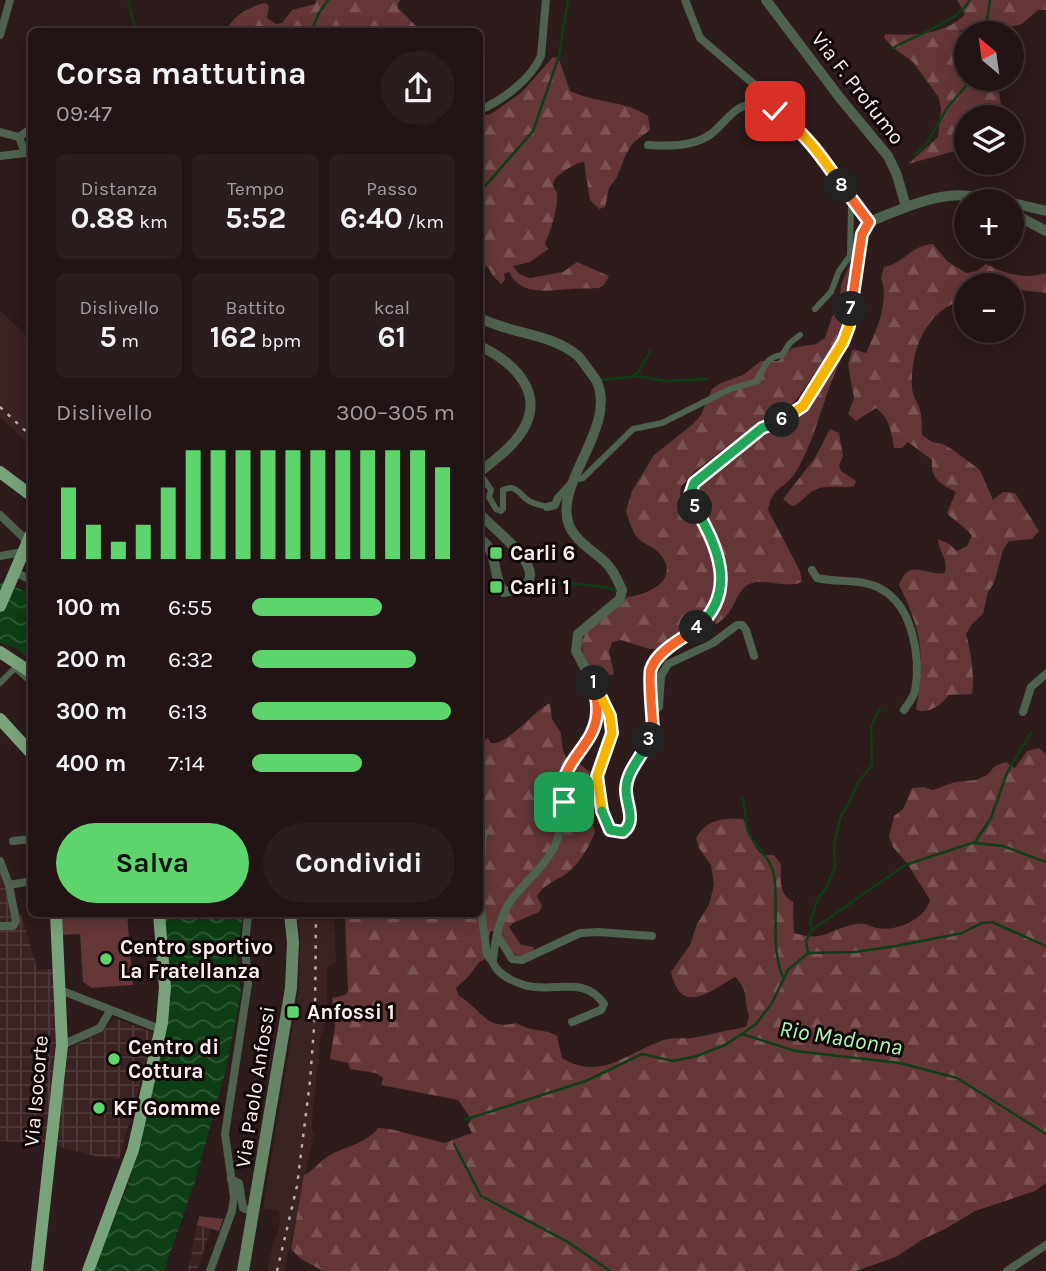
<!DOCTYPE html>
<html lang="it">
<head>
<meta charset="utf-8">
<style>
  :root { --surface:#221415; --page:#2a1d1e; --text:#f1f3f6; --muted:#a29ea0; --line:#3f3334; --accent:#5ed56c }
  body { margin:0; font-family:Karla,sans-serif; background:var(--page); color:var(--text); height:100vh; display:flex; flex-direction:column; font-size:26px; white-space:nowrap }
  * { box-sizing:border-box; margin:0 }
  p { font-size:23px; color:var(--muted) }
  .icon { flex:none; width:38px; height:38px; fill:none; stroke:currentColor; stroke-width:2; stroke-linecap:round; stroke-linejoin:round }
  .map { position:relative; flex:1; overflow:hidden }
  .side { position:absolute; left:28px; top:28px; width:455px; height:889px; display:flex; flex-direction:column; background:var(--surface); border-radius:10px; box-shadow:0 4px 18px #0003,0 0 0 2px var(--line) }
  .side>* { flex:none }
  .needle { width:46px; rotate:331deg }
  .tools { position:absolute; left:954px; top:21px; display:grid; gap:14px }
  .tools a { display:grid; place-items:center; width:70px; height:70px; border-radius:50%; background:var(--surface); box-shadow:0 4px 18px #0003,0 0 0 2px var(--line); font-size:35px }
  .pin { position:absolute; display:grid; place-items:center; width:60px; height:60px; color:#fff; margin:-30px; border-radius:14px; box-shadow:0 4px 10px #0006 }
  .km { position:absolute; width:35px; height:35px; margin:-18px; border-radius:50%; background:#222; color:#fff; font-size:19px; line-height:35px; text-align:center }
  .round { display:grid; place-items:center; flex:none; width:74px; height:74px; border-radius:37px; background:var(--page) }
  .headline { display:flex; align-items:center; justify-content:space-between; height:119px; padding:0 28px }
  h1 { font-size:32px; font-weight:700; line-height:52px }
  .figures { display:grid; grid-template-columns:repeat(3,1fr); gap:10px; height:119px; padding:7px 28px }
  .figures div { display:grid; align-content:center; border-radius:10px; background:var(--page); text-align:center }
  .figures b { font-size:30px; font-weight:700 }
  .figures small { font-size:19px; font-weight:400 }
  .figures p { font-size:19px }
  .chart { height:196px; padding:14px 28px }
  .chart p { display:flex; justify-content:space-between }
  .chart svg { width:100%; height:126px; margin-top:7px; stroke:var(--accent); stroke-width:6 }
  .button { display:flex; gap:14px; margin-top:auto; padding:14px 28px }
  .button a { flex:1; height:80px; border-radius:42px; background:var(--accent); color:#111; font-size:28px; font-weight:700; line-height:80px; text-align:center }
  .button a+a { background:var(--page); color:var(--text) }
  ul { padding:0 28px; list-style:none; font-size:23px }
  li { display:grid; grid-template-columns:112px 84px 1fr; align-items:center; height:52px }
  li i { height:18px; border-radius:9px; background:var(--accent) }
  .map>svg:first-child { display:block }
  .built { fill:#3b2223 }
  .industrial { fill:url(#industrial-grid) }
  .green { fill:#643638 }
  .forest { fill:url(#forest-firs) }
  .water { fill:url(#water-waves) }
  .lines { fill:none; stroke-linecap:round; stroke-linejoin:round }
  .stream { stroke:#0d3e15; stroke-width:2.5 }
  .pedestrian { stroke:#4e624f; stroke-width:6 }
  .minor { stroke:#4e624f; stroke-width:8 }
  .tertiary { stroke:#4e624f; stroke-width:10 }
  .secondary { stroke:#678668; stroke-width:12 }
  .primary { stroke:#79a37b; stroke-width:12 }
  .rail { stroke:#b9aaaa; stroke-width:2.5; stroke-dasharray:3.5 7; stroke-linecap:butt }
  .split-1-casing { stroke:#fff; stroke-width:14 }
  .split-2-casing { stroke:#fff; stroke-width:14 }
  .split-3-casing { stroke:#fff; stroke-width:14 }
  .split-4-casing { stroke:#fff; stroke-width:14 }
  .split-5-casing { stroke:#fff; stroke-width:14 }
  .split-6-casing { stroke:#fff; stroke-width:14 }
  .split-7-casing { stroke:#fff; stroke-width:14 }
  .split-8-casing { stroke:#fff; stroke-width:14 }
  .split-9-casing { stroke:#fff; stroke-width:14 }
  .split-1 { stroke:#f0652b; stroke-width:9 }
  .split-2 { stroke:#f5b400; stroke-width:9 }
  .split-3 { stroke:#22a559; stroke-width:9 }
  .split-4 { stroke:#f0652b; stroke-width:9 }
  .split-5 { stroke:#22a559; stroke-width:9 }
  .split-6 { stroke:#22a559; stroke-width:9 }
  .split-7 { stroke:#f5b400; stroke-width:9 }
  .split-8 { stroke:#f0652b; stroke-width:9 }
  .split-9 { stroke:#f5b400; stroke-width:9 }
  .poi-dot { fill:#5ed56c; stroke:#100808; stroke-width:2.5 }
  .labels { text-anchor:middle; dominant-baseline:central; stroke-width:6; stroke-linejoin:round; paint-order:stroke }
  .street-label { font-size:21px; fill:#fceeee; stroke:#100808 }
  .poi-label { font-size:21px; font-weight:bold; fill:#fceeee; stroke:#100808; text-anchor:start }
  .water-label { font-size:23px; font-style:italic; fill:#b0f7b4; stroke:#100808 }
</style>
</head>
<body>
<div class="map">
<svg width="1046" height="1271" viewBox="0 0 1046 1271">
  <defs>
    <pattern id="industrial-grid" width="8" height="8" patternUnits="userSpaceOnUse" patternTransform="scale(1.75)"><rect width="8" height="8" fill="#3b2223"/><path d="M0 4h8M4 0v8" fill="none" stroke="#4e3838"/></pattern>
    <pattern id="forest-firs" width="22" height="20" patternUnits="userSpaceOnUse" patternTransform="scale(1.75)"><rect width="22" height="20" fill="#643638"/><path d="M5 1l3.5 6h-7zM16 11l3.5 6h-7z" fill="#7b5355"/></pattern>
    <pattern id="water-waves" width="16" height="10" patternUnits="userSpaceOnUse" patternTransform="scale(1.75)"><rect width="16" height="10" fill="#0d3e15"/><path d="M0 5q4-4 8 0t8 0" fill="none" stroke="#315a37"/></pattern>
  </defs>
  <rect width="100%" height="100%" fill="#2e1b1c"/>
  <g class="built">
    <path d="M0,311L23,332L31,346V447L0,417Z"/>
    <path d="M296,914H334L336,962L327,968V1017L320,1040L312,1123V1131L314,1133L297,1215L284,1271H267L274,1238H276L280,1221L278,1211L263,1208L299,989L300,934Z"/>
  </g>
  <g class="industrial">
    <path d="M0,867L23,920L37,969H57L66,1050L102,1032L113,1019H117L154,1033L119,1159L95,1156L45,1143L0,1141Z"/>
    <path d="M197,1225L211,1228L197,1270L188,1271Z"/>
  </g>
  <g class="green">
    <path d="M61,914H127L133,985L92,988L83,982L80,934L62,935Z"/>
    <path d="M199,1216L223,1219L219,1231L197,1225Z"/>
  </g>
  <g class="forest">
    <path d="M316,0H401L398,3V8L421,31H226C233,16 249,7 265,3L269,6L267,18L276,24L282,23L292,10L315,4Z"/>
    <path d="M957,0H1046V10H1038L1022,24L989,32C978,24 971,24 960,31L957,42L966,56V79H993L999,93L1003,116L966,117V148L908,164L938,137L941,109L939,98L913,62L895,49L884,38L885,34C911,36 946,35 965,14Z"/>
    <path d="M553,57L559,59L570,91C595,103 624,100 648,116L650,130L633,143L626,154L617,177L609,188L605,207L599,209L590,200L584,162C578,161 553,176 553,184C553,188 557,191 557,194C558,210 551,229 545,244L548,249L530,262L513,266L519,274L530,278L563,272L577,262L609,276L603,286L598,288C589,289 579,288 570,289C547,290 522,297 509,272L504,274L505,280L501,284L493,276L488,267L480,263V116L491,114L521,93Z"/>
    <path d="M933,244L947,261L966,273L977,271L986,264C1005,274 1025,280 1046,273V293L1012,289V285H966V299C926,309 910,350 912,388C913,398 920,405 921,414C922,420 922,428 922,435L932,442L943,444L953,450L980,470L993,500L1003,492L1015,493L1039,531L1032,539L1009,541L1003,550L994,583L988,592L983,614L972,624L966,634C971,651 975,678 972,694L949,695C941,705 930,714 916,710C925,657 923,633 899,585C909,557 924,576 945,573C948,556 939,554 938,539L949,544L957,551L967,546L972,536C965,526 955,522 947,513L956,492C940,483 931,480 932,460L908,442L902,448H894C891,431 890,419 876,408L856,421L848,414L854,398L848,364L853,349L866,353C876,332 890,301 881,278L884,267C905,263 911,245 933,244Z"/>
    <path d="M855,263L844,330L798,398L789,407L755,425L694,472L681,487L680,498L698,522L713,552L715,570L713,595L708,607L686,631L660,649H649L621,640L612,642L609,652L614,674L598,680C564,635 589,630 624,602L627,597C650,595 682,578 659,553C653,546 642,544 637,537C631,529 629,520 626,511L632,491L654,455L693,424L701,415L712,389L721,383L743,375L761,361H778L792,348L816,344L825,338L832,317L839,307L841,285L850,264Z"/>
    <path d="M839,357L841,360C823,395 815,445 793,476C781,491 773,486 768,510L800,571L802,582C785,589 768,578 752,583C734,589 737,613 716,624L713,620C717,607 725,598 726,584C727,567 722,551 716,535C709,518 693,504 699,485L762,435L784,427L802,413Z"/>
    <path d="M830,429L839,433L843,455L839,466L841,471L856,481L854,486C840,489 828,484 815,490C805,494 802,504 792,506L783,499L815,458Z"/>
    <path d="M550,703L552,719L561,733L563,750L567,760L581,765L590,772L586,790L595,832C589,848 578,866 563,876C552,882 544,885 537,896L542,906L539,912L513,923L509,927L521,945L534,947L533,952C513,964 506,945 496,931H490L484,960L479,962L469,976L456,988L459,996C482,1009 485,1031 516,1023C530,1032 544,1028 557,1036L562,1058C602,1082 627,1052 664,1040C673,1037 683,1039 692,1038C710,1035 727,1030 746,1027L749,1016C743,999 750,991 735,977C710,991 681,1017 671,972L690,945L697,924L709,905L714,885L711,865L699,848L696,838C707,819 723,818 743,819C751,832 751,846 763,855H774L781,864C781,880 778,893 793,902L794,933C824,943 831,928 856,924C865,922 869,926 877,928C897,932 925,919 930,900L907,863L893,847L889,837L894,816L903,809L912,788L923,787L933,790L955,782L976,780L987,775L995,766L1006,762L1015,768L1027,751L1039,748L1046,754V1183L1035,1191L975,1211L947,1228L923,1239L896,1257L856,1271H323L301,1259L291,1249L304,1175C315,1170 319,1161 330,1155C347,1146 367,1143 378,1128L390,1129L444,1143L472,1133L468,1125L471,1119L458,1100L381,1085L383,1078L376,1073L350,1069L348,1063L330,1059L335,1027L332,998L345,995L348,991L345,914H480V743L488,738L491,743C509,745 533,711 550,703Z"/>
  </g>
  <g class="water">
    <path d="M0,582L31,593V661L16,648L0,643Z"/>
    <path d="M164,914H243L237,958L241,993L226,1069L195,1181L164,1271H93L126,1190L139,1148L171,1000Z"/>
  </g>
  <g class="lines">
    <g class="stream">
      <path d="M128,0L136,32"/>
      <path d="M311,32L319,13L328,0"/>
      <path d="M985,33L990,0"/>
      <path d="M893,48C916,34 957,23 970,0"/>
      <path d="M916,154L926,145L947,108L972,79"/>
      <path d="M480,192L533,131L559,56L568,0"/>
      <path d="M633,376L639,371L651,350"/>
      <path d="M601,380L638,376L665,381L707,379"/>
      <path d="M530,583C559,582 589,583 617,590"/>
      <path d="M742,798C747,809 744,823 749,834C757,849 771,858 774,875C779,907 770,949 783,977"/>
      <path d="M975,843L1003,846L1046,862"/>
      <path d="M812,930L810,923L817,901L826,888L835,867L834,845L841,816L849,803L857,784L872,765L871,727L880,708"/>
      <path d="M808,953L806,941L812,930L905,865L975,842L991,818L1007,773L1031,732"/>
      <path d="M742,1034L756,1024L772,1003L788,970L808,953L855,952L896,946L962,933L982,923L992,922L1046,946"/>
      <path d="M464,1120L586,1081L642,1054L673,1061L697,1056L725,1045L742,1034L795,1051L900,1063L957,1078L1046,1134"/>
      <path d="M454,1144L481,1196L568,1242L610,1271"/>
    </g>
    <g class="pedestrian">
      <path d="M815,309L831,292L839,271L850,256L851,207L854,203"/>
      <path d="M574,480L583,478L633,429L662,423L730,389L758,381C763,368 766,357 782,355L790,343L800,335"/>
      <path d="M480,486L483,478L491,490L489,497L496,509L501,511L503,509V490C516,483 519,495 529,501C534,504 541,505 547,507"/>
      <path d="M0,683L15,668L32,683"/>
    </g>
    <g class="minor">
      <path d="M685,0L700,38L777,104L821,155L869,222"/>
      <path d="M0,35L10,0"/>
      <path d="M480,110C503,100 531,79 541,56L546,0"/>
      <path d="M0,132L19,137L25,153H32"/>
      <path d="M19,137L32,128"/>
      <path d="M648,145C668,146 690,147 708,136C726,125 734,100 758,106C768,109 775,111 784,117"/>
      <path d="M0,156L25,153"/>
      <path d="M547,507L555,505L558,498L570,485"/>
      <path d="M0,515L22,536L32,550"/>
      <path d="M0,556L22,552"/>
      <path d="M812,570L817,578C838,583 862,578 881,589C913,606 921,658 915,691C913,698 908,704 904,710"/>
      <path d="M14,572L32,580"/>
      <path d="M653,712L659,707L661,676L668,664L713,643L737,625H742L746,630L754,656"/>
      <path d="M1023,712L1031,687L1046,674"/>
      <path d="M13,841L32,839"/>
      <path d="M0,861L9,885"/>
      <path d="M480,876L483,832"/>
      <path d="M480,902L487,955C492,960 493,962 496,968C502,976 515,982 524,985C553,994 584,974 604,1004L601,1010L572,1022"/>
      <path d="M0,926H13L16,921L9,885L32,881"/>
      <path d="M497,935L512,959L522,960L580,933L599,932L652,936"/>
      <path d="M493,960C495,939 499,916 512,899C527,880 549,863 557,840C561,829 564,814 564,803C563,793 561,786 564,776C574,744 605,735 595,694"/>
      <path d="M60,990L160,1029"/>
      <path d="M62,1045L100,1028L110,1011"/>
      <path d="M231,1179L239,1183L243,1208L253,1212"/>
      <path d="M210,1271L232,1211L234,1197L225,1134L248,984L245,944L248,914"/>
      <path d="M1007,1271L1046,1245"/>
    </g>
    <g class="tertiary">
      <path d="M766,0L840,98L888,156L897,175L906,207"/>
      <path d="M1012,203L1046,211"/>
      <path d="M1012,213L1046,231"/>
      <path d="M480,318C510,334 551,333 578,356C582,360 585,365 588,369C591,373 595,378 597,382C617,428 553,484 569,525C575,541 595,552 606,563C614,571 618,581 622,590L620,599L578,634L576,651L610,716L612,733L597,776L600,803L607,827L614,832H623L631,822C630,804 623,787 631,770C638,757 649,747 652,732C657,712 644,681 653,664C663,647 685,640 699,627C726,603 723,564 710,533C705,520 696,508 690,495L694,483L762,428L785,419L803,406L843,342L849,326L862,234L869,222C904,208 951,184 988,201"/>
      <path d="M480,346C521,366 551,401 513,443C504,454 490,463 480,472"/>
      <path d="M480,514C496,532 568,583 504,592C491,576 500,552 480,539"/>
    </g>
    <path class="secondary" d="M243,1271L291,988L293,942L290,914"/>
    <g class="primary">
      <path d="M0,472L32,496"/>
      <path d="M0,606L32,532"/>
      <path d="M0,652L32,673"/>
      <path d="M0,719L32,754"/>
      <path d="M37,1271L62,1045L56,914"/>
      <path d="M88,1271L133,1150L162,1023L165,987L159,914"/>
    </g>
    <g class="rail">
      <path d="M0,407L32,437"/>
      <path d="M277,1271L297,1186L310,1081L315,1014L316,914"/>
    </g>
  </g>
  <g class="lines">
    <g class="split-1-casing">
      <path id="split-1" d="M564,802C555,762 595,749 597,713C598,702 595,691 592,681L594,683"/>
    </g>
    <g class="split-2-casing">
      <path id="split-2" d="M594,683L610,716L612,733L597,776L602,811"/>
    </g>
    <g class="split-3-casing">
      <path id="split-3" d="M602,811L610,830L623,832C637,821 626,805 626,790C626,771 642,757 649,740"/>
    </g>
    <g class="split-4-casing">
      <path id="split-4" d="M649,740L653,732C653,719 648,677 651,669C657,651 682,639 697,628"/>
    </g>
    <g class="split-5-casing">
      <path id="split-5" d="M695,507C717,546 739,591 697,628"/>
    </g>
    <g class="split-6-casing">
      <path id="split-6" d="M695,507L690,495L694,483L762,428L782,420"/>
    </g>
    <g class="split-7-casing">
      <path id="split-7" d="M782,420L803,406L843,342L849,326L851,309"/>
    </g>
    <g class="split-8-casing">
      <path id="split-8" d="M842,186L869,222L862,234L851,309"/>
    </g>
    <g class="split-9-casing">
      <path id="split-9" d="M775,111C804,131 822,157 842,186"/>
    </g>
    <use href="#split-1" class="split-1"/>
    <use href="#split-2" class="split-2"/>
    <use href="#split-3" class="split-3"/>
    <use href="#split-4" class="split-4"/>
    <use href="#split-5" class="split-5"/>
    <use href="#split-6" class="split-6"/>
    <use href="#split-7" class="split-7"/>
    <use href="#split-8" class="split-8"/>
    <use href="#split-9" class="split-9"/>
  </g>
  <g class="poi-dot">
    <rect x="489" y="546" width="14" height="14" rx="3.5"/>
    <rect x="489" y="580" width="14" height="14" rx="3.5"/>
    <circle cx="106" cy="959" r="7"/>
    <rect x="286" y="1005" width="14" height="14" rx="3.5"/>
    <circle cx="114" cy="1059" r="7"/>
    <circle cx="99" cy="1108" r="7"/>
  </g>
  <g class="labels">
    <g class="street-label">
      <text transform="translate(858 88) rotate(52)">Via F. Profumo</text>
      <text transform="translate(255 1087) rotate(-81)">Via Paolo Anfossi</text>
      <text transform="translate(36 1091) rotate(-85)">Via Isocorte</text>
    </g>
    <g class="poi-label">
      <text x="510" y="553">Carli 6</text>
      <text x="510" y="587">Carli 1</text>
      <text x="120" y="947">Centro sportivo<tspan x="120" dy="24">La Fratellanza</tspan></text>
      <text x="307" y="1012">Anfossi 1</text>
      <text x="128" y="1047">Centro di<tspan x="128" dy="24">Cottura</tspan></text>
      <text x="113" y="1108">KF Gomme</text>
    </g>
    <g class="water-label">
      <text transform="translate(841 1038) rotate(9)">Rio Madonna</text>
    </g>
  </g>
</svg>
<div class="tools">
<a><svg class="needle" viewBox="-14 -14 28 28"><path d="M0-13l5 13h-10z" fill="#e53935"/><path d="M0 13l5-13h-10z" fill="#a29ea0"/></svg></a>
<a><svg class="icon" aria-label="layers" viewBox="0 0 24 24"><path d="M12 4l9 5-9 5-9-5zM3 14l9 5 9-5"/></svg></a>
<a>+</a>
<a>−</a>
</div>
<div class="pin" style="left:564px;top:802px;background:#1e9e55"><svg class="icon" aria-label="arrive" viewBox="0 0 24 24"><path d="M6 21V4h12l-3 4 3 4H6"/></svg></div>
<div class="pin" style="left:775px;top:111px;background:#d93025"><svg class="icon" aria-label="check" viewBox="0 0 24 24"><path d="M5 12l5 5 9-10"/></svg></div>
<b class="km" style="left:594px;top:683px">1</b>
<b class="km" style="left:649px;top:740px">3</b>
<b class="km" style="left:697px;top:628px">4</b>
<b class="km" style="left:695px;top:507px">5</b>
<b class="km" style="left:782px;top:420px">6</b>
<b class="km" style="left:851px;top:309px">7</b>
<b class="km" style="left:842px;top:186px">8</b>
<section class="side">
<div class="headline"><div><h1>Corsa mattutina</h1><p>09:47</p></div><a class="round"><svg class="icon" aria-label="share" viewBox="0 0 24 24"><path d="M12 15V3M7 8l5-5 5 5M5 13v7h14v-7"/></svg></a></div>
<div class="figures">
<div><p>Distanza</p><b>0.88<small> km</small></b></div>
<div><p>Tempo</p><b>5:52</b></div>
<div><p>Passo</p><b>6:40<small> /km</small></b></div>
</div>
<div class="figures">
<div><p>Dislivello</p><b>5<small> m</small></b></div>
<div><p>Battito</p><b>162<small> bpm</small></b></div>
<div><p>kcal</p><b>61</b></div>
</div>
<div class="chart"><p><span>Dislivello</span>300–305 m</p>
<svg viewBox="0 0 160 44" preserveAspectRatio="none"><path d="M5 44V19M15 44V32M25 44V38M35 44V32M45 44V19M55 44V6M65 44V6M75 44V6M85 44V6M95 44V6M105 44V6M115 44V6M125 44V6M135 44V6M145 44V6M155 44V12"/></svg>
</div>
<ul>
<li><b>100 m</b>6:55<i style="width:64%"></i></li>
<li><b>200 m</b>6:32<i style="width:81%"></i></li>
<li><b>300 m</b>6:13<i style="width:98%"></i></li>
<li><b>400 m</b>7:14<i style="width:54%"></i></li>
</ul>
<div class="button"><a>Salva</a><a>Condividi</a></div>
</section>
</div>
</body>
</html>
